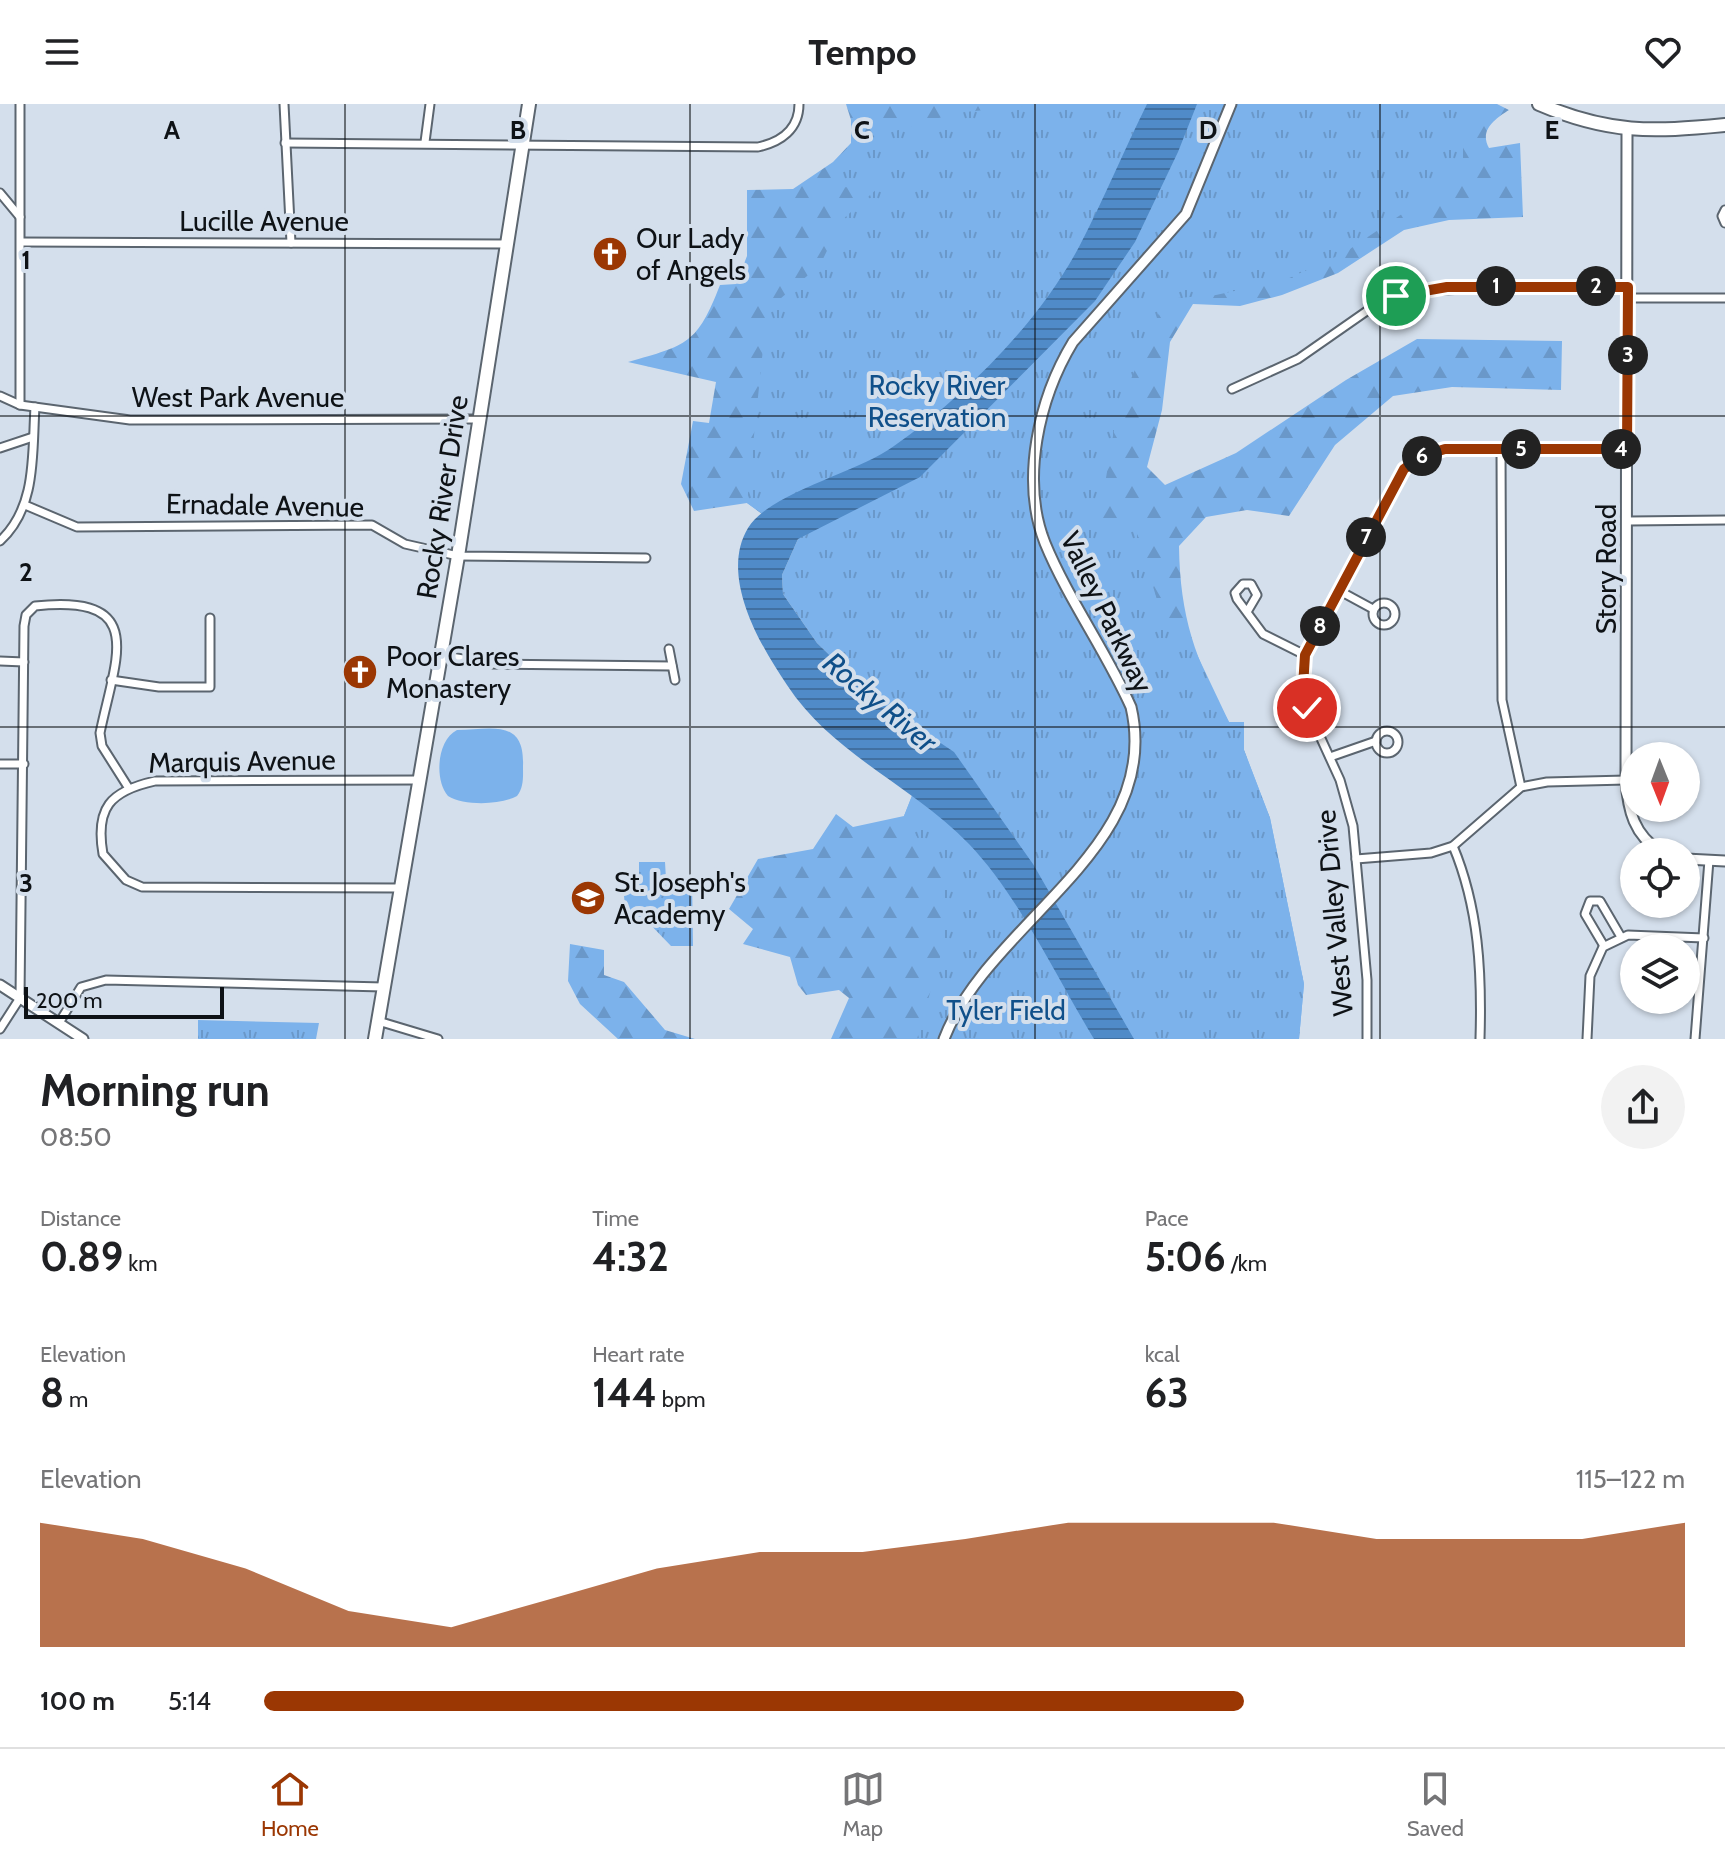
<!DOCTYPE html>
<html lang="en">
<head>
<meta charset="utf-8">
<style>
  :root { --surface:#fff; --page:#f2f2f2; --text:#202124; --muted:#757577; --line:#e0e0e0; --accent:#9b3703 }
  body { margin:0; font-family:Cabin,sans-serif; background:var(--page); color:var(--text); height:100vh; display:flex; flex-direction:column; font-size:30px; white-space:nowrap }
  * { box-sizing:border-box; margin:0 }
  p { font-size:26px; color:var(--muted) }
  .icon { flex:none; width:44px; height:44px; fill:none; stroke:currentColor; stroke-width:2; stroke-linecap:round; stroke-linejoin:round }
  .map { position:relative; height:935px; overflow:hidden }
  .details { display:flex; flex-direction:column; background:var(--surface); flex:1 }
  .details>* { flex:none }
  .needle { width:52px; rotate:179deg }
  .buttons { position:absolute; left:1620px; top:638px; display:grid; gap:16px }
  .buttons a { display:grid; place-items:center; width:80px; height:80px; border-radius:50%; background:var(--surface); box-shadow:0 2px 6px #0004; font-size:40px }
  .scale { position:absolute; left:24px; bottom:20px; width:200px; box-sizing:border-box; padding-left:8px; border:4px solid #0e1216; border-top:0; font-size:22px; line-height:28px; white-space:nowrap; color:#0e1216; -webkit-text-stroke:6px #d4dfec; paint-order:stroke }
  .pin { position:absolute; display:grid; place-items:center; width:68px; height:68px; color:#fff; margin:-34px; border:4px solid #fff; border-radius:50%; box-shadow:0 2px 8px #0007 }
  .km { position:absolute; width:40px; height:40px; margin:-20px; border-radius:50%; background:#222; color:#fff; font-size:22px; line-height:40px; text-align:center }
  .round { display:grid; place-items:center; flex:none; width:84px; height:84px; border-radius:42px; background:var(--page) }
  .head { display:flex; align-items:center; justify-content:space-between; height:136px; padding:0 40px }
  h1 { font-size:44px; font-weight:700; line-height:60px }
  .stats { display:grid; grid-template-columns:repeat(3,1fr); gap:12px; height:136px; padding:8px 40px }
  .stats div { display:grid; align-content:center }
  .stats b { font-size:40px; font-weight:700 }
  .stats small { font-size:22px; font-weight:400 }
  .stats p { font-size:22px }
  .chart { height:224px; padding:16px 40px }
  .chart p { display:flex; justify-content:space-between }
  .chart svg { width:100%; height:144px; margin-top:8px; fill:var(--accent); opacity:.7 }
  ul { padding:0 40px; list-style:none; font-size:26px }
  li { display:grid; grid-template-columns:128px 96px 1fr; align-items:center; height:60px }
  li i { height:20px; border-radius:10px; background:var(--accent) }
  header { display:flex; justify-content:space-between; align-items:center; height:104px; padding:0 40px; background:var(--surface); font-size:36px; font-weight:700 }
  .tabs { display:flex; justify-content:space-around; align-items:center; height:112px; border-top:2px solid var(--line); background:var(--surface); font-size:22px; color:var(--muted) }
  .tabs a { display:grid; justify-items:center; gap:4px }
  .tabs .on { color:var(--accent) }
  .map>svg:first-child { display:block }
  .forest { fill:url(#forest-firs) }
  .park { fill:url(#park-tufts) }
  .pitch { fill:#7cb2eb }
  .water { fill:url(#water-rules) }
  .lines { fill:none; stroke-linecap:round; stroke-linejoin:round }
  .minor-casing { stroke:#5b656f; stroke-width:11 }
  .tertiary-casing { stroke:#5b656f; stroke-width:13 }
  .primary-casing { stroke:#5b656f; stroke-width:16 }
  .minor { stroke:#fff; stroke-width:7 }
  .tertiary { stroke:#fff; stroke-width:9 }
  .primary { stroke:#fff; stroke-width:12 }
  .route-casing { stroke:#fff; stroke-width:16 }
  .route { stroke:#9b3703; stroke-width:10 }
  .grid { fill:none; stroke:#0e1216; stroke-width:2; stroke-opacity:0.55 }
  .labels { text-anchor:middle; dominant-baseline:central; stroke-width:8; stroke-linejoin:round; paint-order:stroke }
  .street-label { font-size:28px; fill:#0e1216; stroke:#d4dfec }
  .poi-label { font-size:28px; fill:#0e1216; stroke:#d4dfec; text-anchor:start }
  .park-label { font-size:28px; fill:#10508a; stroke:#d4dfec }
  .water-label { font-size:30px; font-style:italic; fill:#0f4f89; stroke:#d4dfec }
  .grid-label { font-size:26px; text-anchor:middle; font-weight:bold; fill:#0e1216; stroke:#d4dfec; stroke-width:8; stroke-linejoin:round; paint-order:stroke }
</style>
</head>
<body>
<header><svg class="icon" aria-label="menu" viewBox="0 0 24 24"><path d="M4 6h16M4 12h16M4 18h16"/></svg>Tempo<svg class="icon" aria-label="heart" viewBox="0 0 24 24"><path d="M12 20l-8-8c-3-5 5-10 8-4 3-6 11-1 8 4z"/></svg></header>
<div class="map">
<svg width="1725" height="935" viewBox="0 0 1725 935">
  <defs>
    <pattern id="forest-firs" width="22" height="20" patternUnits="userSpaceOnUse" patternTransform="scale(2)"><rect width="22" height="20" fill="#7cb2eb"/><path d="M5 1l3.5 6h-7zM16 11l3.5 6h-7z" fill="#6a98c9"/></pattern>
    <pattern id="park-tufts" width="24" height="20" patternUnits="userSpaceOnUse" patternTransform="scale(2)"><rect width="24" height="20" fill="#7cb2eb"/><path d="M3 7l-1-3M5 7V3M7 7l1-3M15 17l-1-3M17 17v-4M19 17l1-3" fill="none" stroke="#6a98c9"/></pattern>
    <pattern id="water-rules" width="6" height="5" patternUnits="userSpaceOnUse" patternTransform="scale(2)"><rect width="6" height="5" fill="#508bc8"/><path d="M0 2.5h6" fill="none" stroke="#4170a1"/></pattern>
  </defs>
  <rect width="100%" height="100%" fill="#d4dfec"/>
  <g class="forest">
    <path d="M846,0H1147L762,410L747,399L694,407L681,380L693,317L709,319L716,278L628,258C688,241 697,240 720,181L736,180L747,152V86L793,85L833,58L851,39V16Z"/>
    <path d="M1238,0H1497L1509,6C1495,15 1479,26 1489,44L1520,39L1523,113L1449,116L1404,126L1338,169L1282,191L1240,202L1193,200L1170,238L1162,306L1147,363L1165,381L1236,349L1346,276L1417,235L1562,237L1561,286L1452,283L1393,292L1335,341L1289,412L1247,406L1206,413L1179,442C1180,513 1195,555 1229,618H1244V646L1270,714L1304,880L1299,935L1050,418Z"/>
    <path d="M912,692L969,740L938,935H831L849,894L839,886L806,891L798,881L790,853L743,840L753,825L729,805L758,755L813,745L836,710L853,723L904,712Z"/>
    <path d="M570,840L604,846V871L624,878L665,926L695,935H618L580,900L568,877Z"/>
  </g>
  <g class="park">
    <path d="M1043,0H1477L1463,26V64L1442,83L1344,149L1285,176L1216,191L1165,195L1117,308L1099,416L1134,420L1162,512L1192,540L1229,618H1244V646L1270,714L1304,880L1299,935H917L944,839V777L904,712L934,635L875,595L817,539L783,490L782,471L798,435L747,399L767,206L820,161L842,116L878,84L838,83L833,59L851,40L956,9Z"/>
    <path d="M639,758H665L666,775H692L693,842H671L643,813L626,811L624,792L639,784Z"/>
    <path d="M198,916L319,919L316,935H198Z"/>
  </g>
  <path class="pitch" d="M457,626C493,625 525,615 523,662C523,673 524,683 517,692C501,701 464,702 448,692C434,676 437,636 457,626Z"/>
  <path class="water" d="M1147,0H1197L1178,48L1135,138L1095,197L920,373L798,435L782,471L783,490L817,539L875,595L954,648L1033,760L1134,935H1094C1057,874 1018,791 969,740C912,681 833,651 787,581C760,541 719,472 748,424C770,388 858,369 894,342C966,291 1039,219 1080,141C1104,95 1124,46 1147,0Z"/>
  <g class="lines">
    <g class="minor-casing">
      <g id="minor">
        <path d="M284,0L291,139"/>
        <path d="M425,38L430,0"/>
        <path d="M285,39L758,43C781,38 799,25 799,0"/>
        <path d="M0,89L20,113"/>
        <path d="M1725,106L1722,112L1725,119"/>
        <path d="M21,138L507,140"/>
        <path d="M1628,194H1725"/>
        <path d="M1232,285L1298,255L1374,202L1419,187L1561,181L1628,183"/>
        <path d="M0,292L20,301L130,316L479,315"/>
        <path d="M20,301V0"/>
        <path d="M0,344L33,333"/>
        <path d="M1501,345L1502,596L1521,683"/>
        <path d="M25,401L77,423L372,421L405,440L458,452L646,454"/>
        <path d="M1629,417L1725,416"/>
        <path d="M0,437C37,403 32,350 35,303"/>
        <path d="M1338,486L1373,505"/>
        <circle cx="1384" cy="510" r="11"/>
        <path d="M1247,508L1257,491L1251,480H1243L1235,489L1237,495L1263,530L1305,551"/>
        <path d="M669,545L675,576"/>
        <path d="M439,551L493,560L672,562"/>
        <path d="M0,557L24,558"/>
        <path d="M111,576L159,583H210V514"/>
        <circle cx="1387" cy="638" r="11"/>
        <path d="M1330,653L1376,637"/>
        <path d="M0,660H24"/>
        <path d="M1453,742C1479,804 1482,869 1480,935"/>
        <path d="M1356,755L1431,749L1453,742L1521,683L1547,678L1626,676"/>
        <path d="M400,784L142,783L126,776L103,750C95,704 110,687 155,677L418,676"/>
        <path d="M1604,842L1585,810L1590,797H1600L1621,833"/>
        <path d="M378,917L438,935"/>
        <path d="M59,919L81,883L106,876L383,883"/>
        <path d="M0,925L20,894L24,522L26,511L35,502C148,490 116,552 100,629L102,642L128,683"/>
        <path d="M1367,935V876L1353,722L1340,676L1307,604L1303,568L1305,551L1393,382C1407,360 1420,352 1445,345H1627"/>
        <path d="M1587,935L1590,872L1603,843L1628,831L1704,834"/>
        <path d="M1695,935L1709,756"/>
      </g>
    </g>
    <g class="tertiary-casing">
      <g id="tertiary">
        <path d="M1627,27L1626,676C1628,707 1634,731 1661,748"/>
        <path d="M1686,755L1725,757"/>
        <path d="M0,881L83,935"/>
        <path d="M944,935C989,817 1164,745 1131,603C1106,547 1068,495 1045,439C1020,376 1039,294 1073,238L1186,110L1231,0"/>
      </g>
    </g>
    <g class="primary-casing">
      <g id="primary">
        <path d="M1539,0C1609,30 1652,28 1725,21"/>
        <path d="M375,935L458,452L529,0"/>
      </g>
    </g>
    <use href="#minor" class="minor"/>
    <use href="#tertiary" class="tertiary"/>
    <use href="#primary" class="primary"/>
  </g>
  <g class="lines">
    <g class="route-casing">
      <path id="route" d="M1307,604L1303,583L1305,551L1404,365L1422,352L1445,345H1627L1628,183H1447L1396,192"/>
    </g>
    <use href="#route" class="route"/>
  </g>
  <path class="grid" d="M345,0V935M690,0V935M1035,0V935M1380,0V935M0,312H1725M0,623H1725"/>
  <defs>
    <g id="church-disc" transform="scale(1.8)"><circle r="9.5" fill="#9b3703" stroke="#d4dfec"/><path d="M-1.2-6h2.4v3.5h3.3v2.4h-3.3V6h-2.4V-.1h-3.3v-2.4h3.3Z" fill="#fff"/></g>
    <g id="school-disc" transform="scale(1.8)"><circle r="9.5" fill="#9b3703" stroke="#d4dfec"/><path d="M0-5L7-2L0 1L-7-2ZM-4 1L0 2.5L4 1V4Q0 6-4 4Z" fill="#fff"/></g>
  </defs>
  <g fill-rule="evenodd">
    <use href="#church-disc" x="610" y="150"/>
    <use href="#church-disc" x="360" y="568"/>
    <use href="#school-disc" x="588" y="794"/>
  </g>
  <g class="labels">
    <g class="street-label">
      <text x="264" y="117">Lucille Avenue</text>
      <text x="238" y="293">West Park Avenue</text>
      <text transform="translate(442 393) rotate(-81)">Rocky River Drive</text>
      <text transform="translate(265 401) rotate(1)">Ernadale Avenue</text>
      <text transform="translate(1606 465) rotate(-90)">Story Road</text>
      <text transform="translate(1107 508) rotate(64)">Valley Parkway</text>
      <text transform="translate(242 657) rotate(-1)">Marquis Avenue</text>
      <text transform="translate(1334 809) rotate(-95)">West Valley Drive</text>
    </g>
    <g class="poi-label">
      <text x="636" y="134">Our Lady<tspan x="636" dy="32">of Angels</tspan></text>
      <text x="386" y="552">Poor Clares<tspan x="386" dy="32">Monastery</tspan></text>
      <text x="614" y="778">St. Joseph's<tspan x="614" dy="32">Academy</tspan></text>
    </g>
    <g class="park-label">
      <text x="937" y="281">Rocky River<tspan x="937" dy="32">Reservation</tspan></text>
      <text x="1006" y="906">Tyler Field</text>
    </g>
    <g class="water-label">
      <text transform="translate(880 598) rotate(40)">Rocky River</text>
    </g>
  </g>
  <g class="grid-label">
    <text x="172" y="35">A</text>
    <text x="518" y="35">B</text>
    <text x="862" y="35">C</text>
    <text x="1208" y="35">D</text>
    <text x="1552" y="35">E</text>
    <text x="26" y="165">1</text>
    <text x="26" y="477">2</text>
    <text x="26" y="788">3</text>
  </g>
</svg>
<div class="buttons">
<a><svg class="needle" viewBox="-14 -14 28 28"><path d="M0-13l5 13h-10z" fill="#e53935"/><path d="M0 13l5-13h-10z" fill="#757577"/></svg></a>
<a><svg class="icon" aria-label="locate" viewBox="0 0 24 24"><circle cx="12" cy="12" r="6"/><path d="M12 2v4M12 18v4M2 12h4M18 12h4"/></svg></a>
<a><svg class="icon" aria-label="layers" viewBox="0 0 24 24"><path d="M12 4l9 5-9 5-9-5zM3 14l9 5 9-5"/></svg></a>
</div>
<div class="scale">200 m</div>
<div class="pin" style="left:1396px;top:192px;background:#1e9e55"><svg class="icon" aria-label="arrive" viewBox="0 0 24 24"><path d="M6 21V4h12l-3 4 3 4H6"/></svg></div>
<div class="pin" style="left:1307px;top:604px;background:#d93025"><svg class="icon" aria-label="check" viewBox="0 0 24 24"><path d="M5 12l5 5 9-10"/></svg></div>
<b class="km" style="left:1496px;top:182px">1</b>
<b class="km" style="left:1596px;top:182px">2</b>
<b class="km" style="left:1628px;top:251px">3</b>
<b class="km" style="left:1621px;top:345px">4</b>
<b class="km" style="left:1521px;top:345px">5</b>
<b class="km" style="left:1422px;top:352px">6</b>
<b class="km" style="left:1366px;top:433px">7</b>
<b class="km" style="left:1320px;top:522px">8</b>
</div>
<section class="details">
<div class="head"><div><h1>Morning run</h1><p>08:50</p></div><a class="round"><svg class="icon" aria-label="share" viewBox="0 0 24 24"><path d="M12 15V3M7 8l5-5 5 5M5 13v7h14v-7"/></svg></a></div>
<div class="stats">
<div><p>Distance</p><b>0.89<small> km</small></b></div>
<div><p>Time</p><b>4:32</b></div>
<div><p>Pace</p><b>5:06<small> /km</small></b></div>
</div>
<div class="stats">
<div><p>Elevation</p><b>8<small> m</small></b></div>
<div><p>Heart rate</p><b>144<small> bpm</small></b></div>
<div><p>kcal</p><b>63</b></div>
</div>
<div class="chart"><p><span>Elevation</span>115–122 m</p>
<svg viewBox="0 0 160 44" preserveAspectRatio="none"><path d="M0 44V6L10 11L20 20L30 33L40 38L50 29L60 20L70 15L80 15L90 11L100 6L110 6L120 6L130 11L140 11L150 11L160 6V44z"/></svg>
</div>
<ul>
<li><b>100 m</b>5:14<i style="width:69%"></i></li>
</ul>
</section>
<nav class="tabs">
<a class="on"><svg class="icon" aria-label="home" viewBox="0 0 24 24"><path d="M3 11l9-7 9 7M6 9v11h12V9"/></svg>Home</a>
<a><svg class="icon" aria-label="map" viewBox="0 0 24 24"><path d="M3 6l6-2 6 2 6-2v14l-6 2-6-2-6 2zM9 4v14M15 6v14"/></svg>Map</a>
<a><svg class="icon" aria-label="saved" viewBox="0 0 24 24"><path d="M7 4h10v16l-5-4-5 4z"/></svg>Saved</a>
</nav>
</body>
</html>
